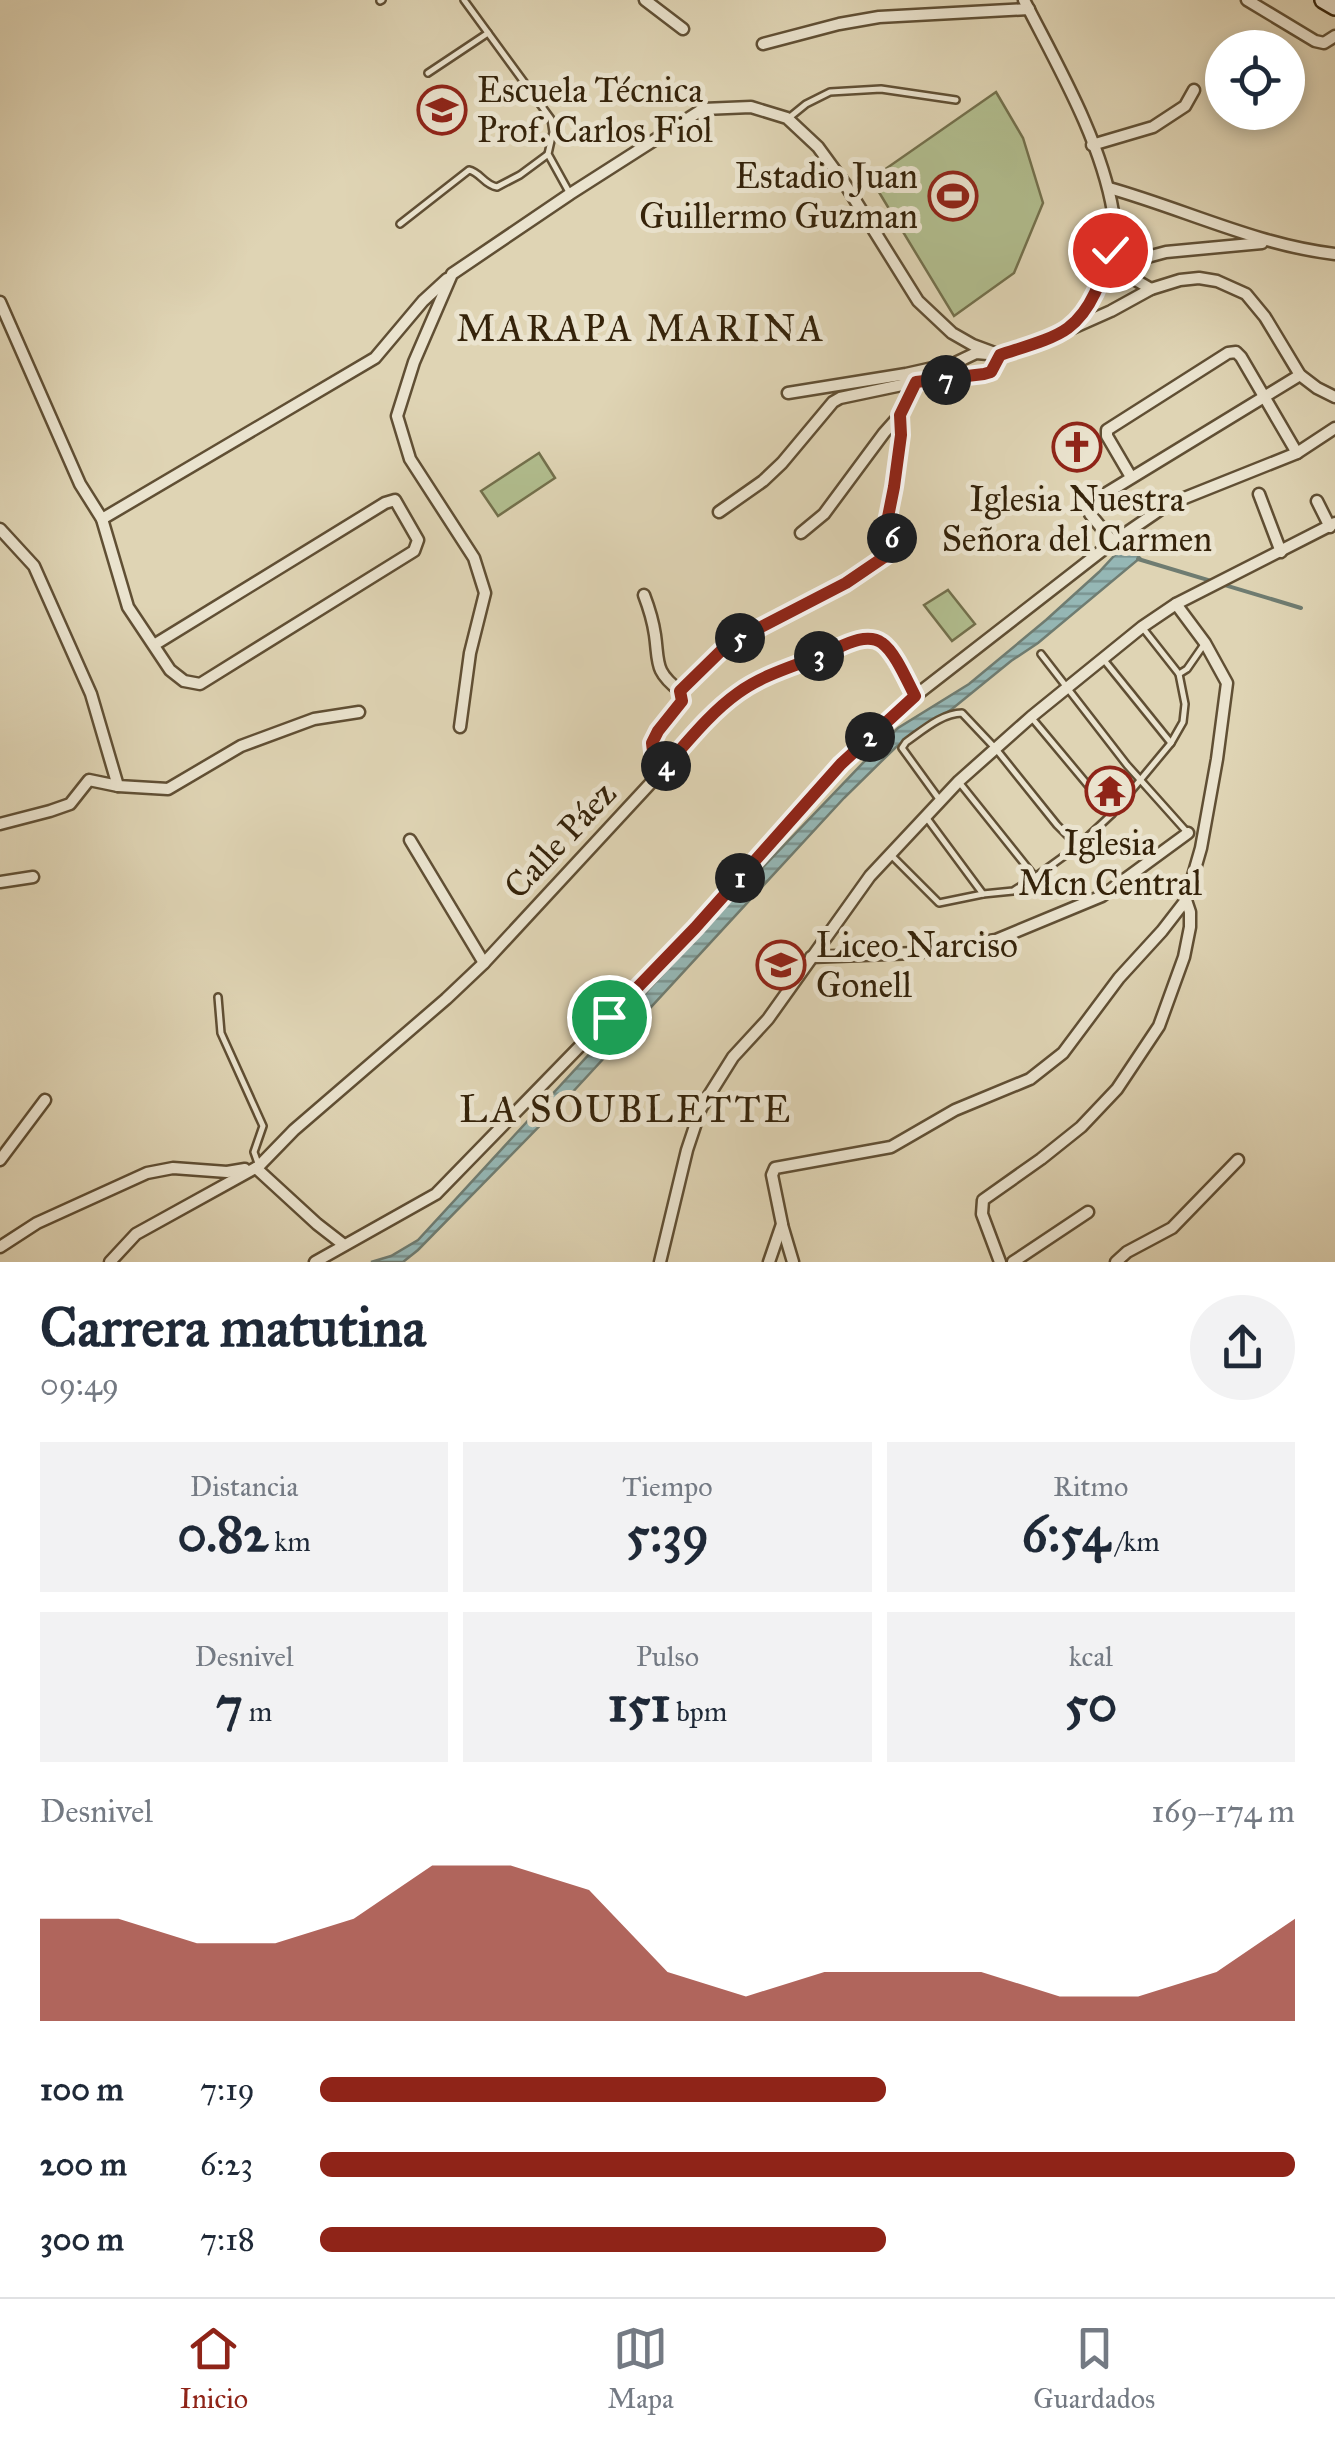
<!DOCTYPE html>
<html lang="es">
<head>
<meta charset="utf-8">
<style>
  :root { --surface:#fff; --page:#f2f2f3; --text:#1f2937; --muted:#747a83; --line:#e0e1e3; --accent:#8f2418 }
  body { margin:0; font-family:"IM FELL Great Primer",serif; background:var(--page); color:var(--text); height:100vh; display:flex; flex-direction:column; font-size:38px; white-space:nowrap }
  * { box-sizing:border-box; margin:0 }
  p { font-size:32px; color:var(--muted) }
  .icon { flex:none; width:55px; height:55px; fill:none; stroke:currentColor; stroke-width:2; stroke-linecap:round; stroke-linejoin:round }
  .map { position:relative; height:1262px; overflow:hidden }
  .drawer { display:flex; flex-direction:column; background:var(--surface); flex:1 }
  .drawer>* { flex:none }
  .buttons { position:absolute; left:1205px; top:30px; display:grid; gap:20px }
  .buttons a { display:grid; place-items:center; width:100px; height:100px; border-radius:50%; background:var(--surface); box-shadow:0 5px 15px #0003; font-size:50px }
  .pin { position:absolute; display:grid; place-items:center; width:85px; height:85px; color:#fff; margin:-42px; border:5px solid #fff; border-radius:50%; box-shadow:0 2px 10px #0007 }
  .km { position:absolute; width:50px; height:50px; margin:-25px; border-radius:50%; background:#222; color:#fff; font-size:28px; line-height:50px; text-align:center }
  .round { display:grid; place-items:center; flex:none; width:105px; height:105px; border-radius:52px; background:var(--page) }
  .headline { display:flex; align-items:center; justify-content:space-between; height:170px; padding:0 40px }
  h1 { font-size:55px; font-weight:800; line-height:75px }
  .metrics { display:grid; grid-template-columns:repeat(3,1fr); gap:15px; height:170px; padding:10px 40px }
  .metrics div { display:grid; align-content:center; border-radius:0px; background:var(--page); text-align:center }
  .metrics b { font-size:50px; font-weight:800 }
  .metrics small { font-size:28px; font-weight:400 }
  .metrics p { font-size:28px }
  .chart { height:280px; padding:20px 40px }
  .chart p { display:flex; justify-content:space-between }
  .chart svg { width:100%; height:180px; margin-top:10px; fill:var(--accent); opacity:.7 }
  ul { padding:0 40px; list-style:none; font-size:32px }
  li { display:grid; grid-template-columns:160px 120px 1fr; align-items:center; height:75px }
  li i { height:25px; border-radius:12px; background:var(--accent) }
  .tabs { display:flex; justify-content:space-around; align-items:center; height:140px; border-top:2px solid var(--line); background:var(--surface); font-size:28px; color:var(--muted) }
  .tabs a { display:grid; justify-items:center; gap:5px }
  .tabs .on { color:var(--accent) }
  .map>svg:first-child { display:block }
  .park { fill:#b1bd8e; stroke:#73704c; stroke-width:2.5 }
  .water { fill:url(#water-rules); stroke:#6f7c71; stroke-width:2.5 }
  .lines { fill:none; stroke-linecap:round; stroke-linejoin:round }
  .stream { stroke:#6f7c71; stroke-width:4 }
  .service-casing { stroke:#604f34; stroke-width:10 }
  .minor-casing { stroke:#604f34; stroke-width:15 }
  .secondary-casing { stroke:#35230a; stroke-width:20 }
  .service { stroke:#eae3ce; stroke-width:5 }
  .minor { stroke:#eae3ce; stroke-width:10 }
  .secondary { stroke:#eae3ce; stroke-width:15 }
  .route-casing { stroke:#fff; stroke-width:20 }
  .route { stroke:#8f2418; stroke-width:12 }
  .labels { text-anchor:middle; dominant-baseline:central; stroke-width:10; stroke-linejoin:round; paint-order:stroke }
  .poi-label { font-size:35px; fill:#35230a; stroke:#eae3ce; text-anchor:start }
  .street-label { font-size:35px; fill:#35230a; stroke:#eae3ce }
  .neighbourhood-label { font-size:38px; letter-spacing:2.5px; fill:#35230a; stroke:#eae3ce }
</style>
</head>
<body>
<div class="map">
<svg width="1335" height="1262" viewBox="0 0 1335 1262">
  <defs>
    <pattern id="water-rules" width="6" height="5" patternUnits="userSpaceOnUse" patternTransform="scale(2.5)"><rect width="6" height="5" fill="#95b7b5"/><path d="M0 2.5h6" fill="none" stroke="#7a9491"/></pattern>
  </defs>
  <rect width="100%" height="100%" fill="#dfd4b4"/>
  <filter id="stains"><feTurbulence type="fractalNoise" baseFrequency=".002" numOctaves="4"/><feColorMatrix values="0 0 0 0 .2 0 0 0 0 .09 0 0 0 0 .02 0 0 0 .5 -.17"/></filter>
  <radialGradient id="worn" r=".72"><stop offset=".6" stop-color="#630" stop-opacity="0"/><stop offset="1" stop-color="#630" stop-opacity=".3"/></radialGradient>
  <g class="park">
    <path d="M996,92L1023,138L1043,203L1014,273L954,316L871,179Z"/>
    <path d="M539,453L555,478L498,516L481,491Z"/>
    <path d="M948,590L975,624L952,641L924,605Z"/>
  </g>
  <path class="water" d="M1126,543L1140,558L1038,643L1011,661L952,709L896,747L844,798L569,1096L418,1250L403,1262H371L391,1256L418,1240L721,911L883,742L898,728L969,684L1046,620L1099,572Z"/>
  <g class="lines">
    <path class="stream" d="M1138,559L1301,608"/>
    <g class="service-casing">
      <g id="service">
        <path d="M464,0L551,119L553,132L548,154L569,192"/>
        <path d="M380,1L382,0"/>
        <path d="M428,73L488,33"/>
        <path d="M790,117L806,104L830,92L881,89L956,100"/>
        <path d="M400,224L469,170C480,172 484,185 497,187L520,175L547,155"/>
        <path d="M1041,654L1127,765L1186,831"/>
        <path d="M1104,660L1171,743"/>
        <path d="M1179,674L1187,669L1205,643"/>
        <path d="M1031,717L1112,814"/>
        <path d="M959,782L1035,877"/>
        <path d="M939,799L902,748L906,742C922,731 942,713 962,713L996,749L1057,825L1078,846"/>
        <path d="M926,817L983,894"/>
        <path d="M892,856L939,903L983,894L1013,891L1035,877L1078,846L1112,814L1171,743L1183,722L1185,704L1179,674L1142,627"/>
        <path d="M218,997L221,1033L263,1126L254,1152L259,1166"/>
      </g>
    </g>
    <g class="minor-casing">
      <g id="minor">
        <path d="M645,0L683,29"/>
        <path d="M1024,0C1057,65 1101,140 1113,212C1114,221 1118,234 1115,242C1114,247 1110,251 1108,256C1100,280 1092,305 1074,323"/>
        <path d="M1247,0L1315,41L1324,43L1335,36"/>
        <path d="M763,44L839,24L879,17L1029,9"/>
        <path d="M1092,145L1153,127L1185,106L1194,90"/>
        <path d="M1109,188C1184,209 1257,245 1335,254"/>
        <path d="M1115,243L1132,278L1151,289"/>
        <path d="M1125,263L1166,252L1262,243"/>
        <path d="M0,302L80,484L102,519L128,607L170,670L184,681L200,684L414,551L418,540L395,500L385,503L154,645"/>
        <path d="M1131,477L1107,436V430L1228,353L1236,352L1241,357L1297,453"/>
        <path d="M1259,494L1281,552"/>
        <path d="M1317,501L1330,527"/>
        <path d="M719,512L763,481L782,463L833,402L840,398L916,382L983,374L991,371L1000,355L976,353L955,363L906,374L788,393"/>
        <path d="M102,519L375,358L423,301L447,279"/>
        <path d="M0,529L34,566L91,694L118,786L168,789L241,746L314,719L359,712"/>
        <path d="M801,533L824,514L884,433L900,415"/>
        <path d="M1113,542L1090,514L1088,507L1092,502L1300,375"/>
        <path d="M644,595C649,608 653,621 655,635C659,663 654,671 680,691"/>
        <path d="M460,727L470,653L485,593L474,558L410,459L397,416L414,362L452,274L570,194L703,109L751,107L787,118L818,147L845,184L918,301L952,333L973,345L1000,355L1066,331L1111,311L1151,289L1180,280L1199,278L1217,281L1246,294L1265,317L1300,375L1317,388L1335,397"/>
        <path d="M656,777L651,743L657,731L682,701L680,691C696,675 712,655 732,643C784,609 848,591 895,549L887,522L901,435L900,415L916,382"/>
        <path d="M0,824L50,811L70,804L89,780L118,786"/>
        <path d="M410,840L484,963"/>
        <path d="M0,882L33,877"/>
        <path d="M811,957L915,953L996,940L1102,896L1188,833"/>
        <path d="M0,1160L45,1100"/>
        <path d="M256,1168L317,1224L344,1245"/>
        <path d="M782,1225L793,1262"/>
        <path d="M0,1247L37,1223L147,1173L173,1168L227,1172L245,1169"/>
        <path d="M110,1262L136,1234L259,1166L294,1130L446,999L484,963L723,705L740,691L780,671L854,640L871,639L885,646L915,696"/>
        <path d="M315,1262L436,1194L695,928L841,764L915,696L1113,542L1167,505L1297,453L1335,428"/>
        <path d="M660,1262L687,1150L701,1108L733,1057L768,1019L870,876L959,781L1031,717L1142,627L1176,604L1335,523"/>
        <path d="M769,1262L782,1224L772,1175L775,1168L891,1147L955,1110L1030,1079L1063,1053L1119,978L1162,931L1186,900L1201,848L1217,759L1227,683L1205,643L1176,604"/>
        <path d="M1000,1262L982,1214L983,1200L1041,1159L1081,1127L1117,1089L1159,1026L1184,957L1190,927V912L1186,900"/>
        <path d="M1013,1262L1088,1212"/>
        <path d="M1116,1262L1127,1252L1172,1228L1238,1160"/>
      </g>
    </g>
    <g class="secondary-casing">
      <path id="secondary" d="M1323,0L1335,7"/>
    </g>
    <use href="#service" class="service"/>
    <use href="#minor" class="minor"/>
    <use href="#secondary" class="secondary"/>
  </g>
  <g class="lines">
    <g class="route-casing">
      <path id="route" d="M609,1017L695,928L841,764L915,696C907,681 895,652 882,643C867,632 844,645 831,651C800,665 765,673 738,693C707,715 682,749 656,777L652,743L658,731L682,701L680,691L728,644L846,583L896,549L887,522L894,487L901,435L900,415L916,382L984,374L991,372L1000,355C1020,348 1052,340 1068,328C1092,310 1102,278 1110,250"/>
    </g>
    <use href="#route" class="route"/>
  </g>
  <defs>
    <g id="school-ring" transform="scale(2.5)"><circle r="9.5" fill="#eae3ce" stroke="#8f2418" stroke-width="1.5"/><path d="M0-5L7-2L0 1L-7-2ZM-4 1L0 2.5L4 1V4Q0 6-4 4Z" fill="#8f2418"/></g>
    <g id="stadium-ring" transform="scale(2.5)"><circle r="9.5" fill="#eae3ce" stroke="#8f2418" stroke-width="1.5"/><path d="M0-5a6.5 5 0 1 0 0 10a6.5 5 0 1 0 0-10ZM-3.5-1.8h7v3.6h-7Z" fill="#8f2418"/></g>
    <g id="church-ring" transform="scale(2.5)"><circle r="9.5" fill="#eae3ce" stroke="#8f2418" stroke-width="1.5"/><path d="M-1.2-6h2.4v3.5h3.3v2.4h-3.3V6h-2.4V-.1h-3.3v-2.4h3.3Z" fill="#8f2418"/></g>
    <g id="temple-ring" transform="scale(2.5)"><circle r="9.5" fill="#eae3ce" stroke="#8f2418" stroke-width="1.5"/><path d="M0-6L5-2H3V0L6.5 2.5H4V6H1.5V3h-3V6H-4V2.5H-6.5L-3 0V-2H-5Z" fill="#8f2418"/></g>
  </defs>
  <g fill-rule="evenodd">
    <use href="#school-ring" x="442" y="110"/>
    <use href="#stadium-ring" x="953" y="196"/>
    <use href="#church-ring" x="1077" y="447"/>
    <use href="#temple-ring" x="1110" y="791"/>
    <use href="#school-ring" x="781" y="965"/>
  </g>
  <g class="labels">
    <g class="poi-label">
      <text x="477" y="90">Escuela Técnica<tspan x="477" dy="40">Prof. Carlos Fiol</tspan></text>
      <text x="918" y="176" text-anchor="end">Estadio Juan<tspan x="918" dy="40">Guillermo Guzman</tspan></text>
      <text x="1077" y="499" text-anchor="middle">Iglesia Nuestra<tspan x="1077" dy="40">Señora del Carmen</tspan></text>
      <text x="1110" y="843" text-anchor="middle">Iglesia<tspan x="1110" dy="40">Mcn Central</tspan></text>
      <text x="816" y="945">Liceo Narciso<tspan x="816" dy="40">Gonell</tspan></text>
    </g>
    <g class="street-label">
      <text transform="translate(560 840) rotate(-47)">Calle Páez</text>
    </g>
    <g class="neighbourhood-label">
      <text x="641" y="328">MARAPA MARINA</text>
      <text x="626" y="1109">LA SOUBLETTE</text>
    </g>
  </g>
  <rect width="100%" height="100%" filter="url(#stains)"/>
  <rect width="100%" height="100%" fill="url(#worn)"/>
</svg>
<div class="buttons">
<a><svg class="icon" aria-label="locate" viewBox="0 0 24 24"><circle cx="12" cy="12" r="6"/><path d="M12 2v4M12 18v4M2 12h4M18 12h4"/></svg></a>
</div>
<div class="pin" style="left:609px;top:1017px;background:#1e9e55"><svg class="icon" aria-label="arrive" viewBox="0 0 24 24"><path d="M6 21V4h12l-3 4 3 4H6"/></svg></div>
<div class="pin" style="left:1110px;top:250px;background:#d93025"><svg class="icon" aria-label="check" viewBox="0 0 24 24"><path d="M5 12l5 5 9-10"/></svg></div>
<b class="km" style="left:740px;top:878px">1</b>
<b class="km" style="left:870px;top:737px">2</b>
<b class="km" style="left:819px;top:656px">3</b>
<b class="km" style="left:666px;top:766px">4</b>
<b class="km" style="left:740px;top:638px">5</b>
<b class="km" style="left:892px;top:538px">6</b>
<b class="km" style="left:946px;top:380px">7</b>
</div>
<section class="drawer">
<div class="headline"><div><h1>Carrera matutina</h1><p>09:49</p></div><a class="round"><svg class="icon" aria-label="share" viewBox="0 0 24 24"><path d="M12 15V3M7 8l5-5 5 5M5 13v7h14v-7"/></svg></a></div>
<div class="metrics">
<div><p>Distancia</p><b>0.82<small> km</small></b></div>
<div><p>Tiempo</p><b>5:39</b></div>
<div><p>Ritmo</p><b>6:54<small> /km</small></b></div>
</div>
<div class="metrics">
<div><p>Desnivel</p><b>7<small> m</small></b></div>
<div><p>Pulso</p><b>151<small> bpm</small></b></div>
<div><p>kcal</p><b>50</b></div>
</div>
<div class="chart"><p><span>Desnivel</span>169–174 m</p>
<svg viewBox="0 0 160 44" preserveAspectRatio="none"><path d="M0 44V19L10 19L20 25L30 25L40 19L50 6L60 6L70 12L80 32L90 38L100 32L110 32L120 32L130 38L140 38L150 32L160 19V44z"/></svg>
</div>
<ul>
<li><b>100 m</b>7:19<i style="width:58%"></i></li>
<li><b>200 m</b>6:23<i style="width:100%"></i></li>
<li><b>300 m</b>7:18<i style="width:58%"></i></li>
</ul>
</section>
<nav class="tabs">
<a class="on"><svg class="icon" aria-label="home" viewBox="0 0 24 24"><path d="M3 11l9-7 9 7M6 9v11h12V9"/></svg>Inicio</a>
<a><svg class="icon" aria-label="map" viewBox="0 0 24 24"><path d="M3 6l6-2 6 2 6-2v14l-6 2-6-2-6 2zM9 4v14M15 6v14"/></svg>Mapa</a>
<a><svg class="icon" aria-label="saved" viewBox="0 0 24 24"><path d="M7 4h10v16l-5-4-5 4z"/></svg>Guardados</a>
</nav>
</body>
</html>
